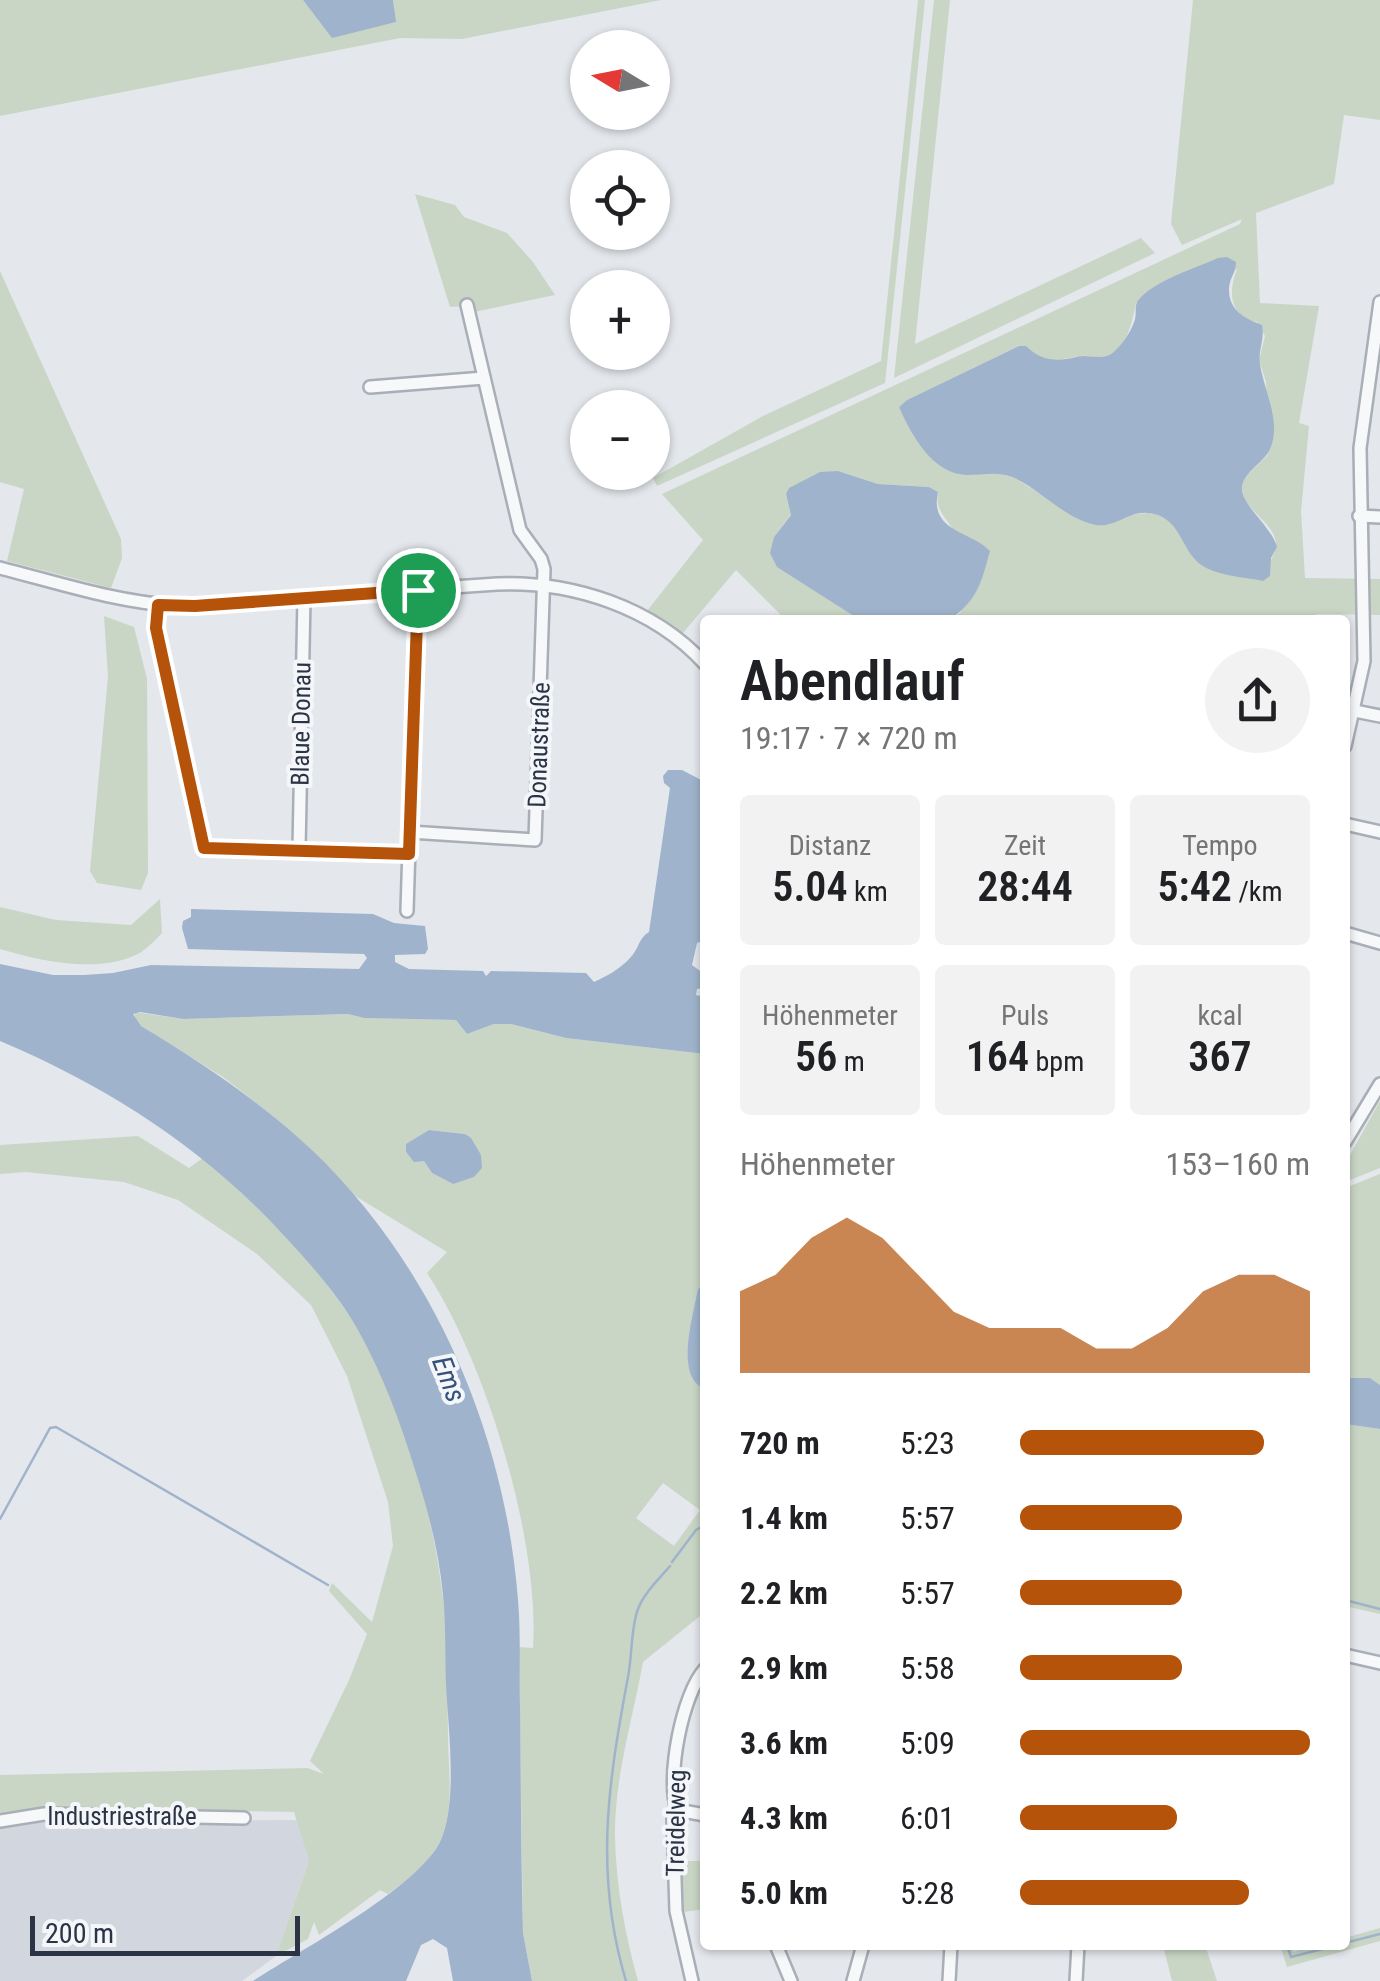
<!DOCTYPE html>
<html lang="de">
<head>
<meta charset="utf-8">
<style>
  :root { --surface:#fff; --page:#f2f2f2; --text:#202124; --muted:#757577; --accent:#b45309 }
  body { margin:0; font-family:"Roboto Condensed",sans-serif; background:var(--page); color:var(--text); height:100vh; display:flex; flex-direction:column; font-size:38px; white-space:nowrap }
  * { box-sizing:border-box; margin:0 }
  p { font-size:32px; color:var(--muted) }
  .icon { flex:none; width:55px; height:55px; fill:none; stroke:currentColor; stroke-width:2; stroke-linecap:round; stroke-linejoin:round }
  .map { position:relative; flex:1; overflow:hidden }
  .drawer { position:absolute; left:700px; top:615px; width:650px; height:1335px; display:flex; flex-direction:column; background:var(--surface); border-radius:10px; box-shadow:0 2px 8px #0004 }
  .drawer>* { flex:none }
  .needle { width:65px; rotate:280deg }
  .buttons { position:absolute; left:570px; top:30px; display:grid; gap:20px }
  .buttons a { display:grid; place-items:center; width:100px; height:100px; border-radius:50%; background:var(--surface); box-shadow:0 2px 8px #0004; font-size:50px }
  .scale { position:absolute; left:30px; bottom:25px; width:270px; box-sizing:border-box; padding-left:10px; border:5px solid #2b3445; border-top:0; font-size:28px; line-height:35px; white-space:nowrap; color:#2b3445; -webkit-text-stroke:8px #f4f6f9; paint-order:stroke }
  .pin { position:absolute; display:grid; place-items:center; width:85px; height:85px; color:#fff; margin:-42px; border:5px solid #fff; border-radius:50%; box-shadow:0 2px 10px #0007 }
  .round { display:grid; place-items:center; flex:none; width:105px; height:105px; border-radius:52px; background:var(--page) }
  .head { display:flex; align-items:center; justify-content:space-between; height:170px; padding:0 40px }
  h1 { font-size:55px; font-weight:600; line-height:75px }
  .stats { display:grid; grid-template-columns:repeat(3,1fr); gap:15px; height:170px; padding:10px 40px }
  .stats div { display:grid; align-content:center; border-radius:10px; background:var(--page); text-align:center }
  .stats b { font-size:42px; font-weight:600 }
  .stats small { font-size:28px; font-weight:400 }
  .stats p { font-size:28px }
  .chart { height:280px; padding:20px 40px }
  .chart p { display:flex; justify-content:space-between }
  .chart svg { width:100%; height:180px; margin-top:10px; fill:var(--accent); opacity:.7 }
  ul { padding:0 40px; list-style:none; font-size:32px }
  li { display:grid; grid-template-columns:160px 120px 1fr; align-items:center; height:75px }
  li i { height:25px; border-radius:12px; background:var(--accent) }
  .map>svg:first-child { display:block }
  .built { fill:#d2d6de }
  .green { fill:#c9d6c5; fill-rule:evenodd }
  .water { fill:#9fb4cc }
  .lines { fill:none; stroke-linecap:round; stroke-linejoin:round }
  .stream { stroke:#9fb4cc; stroke-width:2.5 }
  .minor-casing { stroke:#a9aeb7; stroke-width:16 }
  .minor { stroke:#f7f8fa; stroke-width:11 }
  .route-casing { stroke:#fff; stroke-width:20 }
  .route { stroke:#b45309; stroke-width:12 }
  .labels { text-anchor:middle; dominant-baseline:central; stroke-width:8; stroke-linejoin:round; paint-order:stroke }
  .street-label { font-size:25px; fill:#2b3445; stroke:#f4f6f9 }
  .water-label { font-size:28px; font-style:italic; fill:#34527a; stroke:#f4f6f9 }
</style>
</head>
<body>
<div class="map">
<svg width="1380" height="1981" viewBox="0 0 1380 1981">
  <rect width="100%" height="100%" fill="#e4e7ec"/>
  <path class="built" d="M297,1820L309,1861L276,1956L242,1981H0V1828L51,1821Z"/>
  <g class="green">
    <path d="M0,0H303L332,37L395,22L393,0H661L462,39L400,38L0,116Z"/>
    <path d="M918,0H925L885,383L657,486L653,478L763,416L881,361Z"/>
    <path d="M934,0H950L915,344L1141,238L1155,253L894,378Z"/>
    <path d="M1193,0H1380V120L1344,115L1334,184L1256,213L1260,303L1319,306L1299,423L1309,426L1301,511L1305,578L1380,579V615L1316,614L1314,620H949L961,612C960,591 962,554 956,536C950,520 934,512 938,492L929,487L878,484L838,471L786,494L791,514L774,537L778,567L860,620H786L736,570L678,639L643,616L703,540L662,494L1240,224L1242,219L1182,245L1171,224ZM1237,269C1228,291 1229,317 1257,322L1265,336L1259,360L1266,382L1268,454C1262,462 1252,469 1246,477C1228,504 1277,520 1276,545C1276,552 1270,560 1269,567L1197,561C1190,550 1184,535 1175,526C1147,494 1114,533 1082,520L1015,478L999,473L899,407L907,400L1019,346C1030,348 1030,354 1040,358C1055,363 1066,358 1080,356C1088,355 1097,358 1105,357C1126,354 1133,319 1136,303Z"/>
    <path d="M415,194L455,205L464,217L507,233L533,262L555,295L469,313L467,306L450,307Z"/>
    <path d="M0,271L121,539L122,558L111,588L7,561L24,489L0,482Z"/>
    <path d="M104,616L134,627L147,679L148,873L141,890L97,883L90,871L108,677Z"/>
    <path d="M160,899L162,933C155,940 147,949 138,954C98,974 40,961 0,949V907L56,920L131,925Z"/>
    <path d="M134,1012L183,1019L348,1014L364,1018L456,1020L467,1034L494,1024H511L566,1038L705,1054V1285L698,1289L696,1298C691,1323 676,1378 705,1389V1612L643,1662C633,1718 614,1779 615,1837C616,1886 625,1934 638,1981H532L523,1933L519,1647L533,1648C540,1541 486,1362 427,1273L447,1252L352,1194L314,1152L272,1115L223,1077L141,1026L136,1021ZM429,1130L465,1134L477,1152L453,1184L432,1173L424,1161H414L406,1152L412,1141ZM663,1483L700,1510L674,1546L636,1518Z"/>
    <path d="M1380,1101V1168L1345,1182V1164Z"/>
    <path d="M138,1136L189,1168L203,1158C260,1208 315,1261 356,1326C402,1401 431,1504 442,1591C449,1638 447,1688 448,1735C448,1770 456,1815 437,1847C426,1867 406,1880 388,1894L380,1890L319,1935L314,1922L308,1939L276,1956L309,1861L294,1812L64,1807L0,1816V1775L307,1768L324,1774L310,1761L349,1680L367,1634L329,1591L332,1583L372,1622L393,1546L388,1502L347,1376L311,1305L257,1254L178,1200L124,1182L26,1172L0,1174V1145Z"/>
    <path d="M1380,1174V1385L1370,1378H1345V1188Z"/>
    <path d="M1345,1424L1380,1429V1614L1345,1606Z"/>
    <path d="M677,1861H705V1909L683,1912Z"/>
    <path d="M1380,1928V1941L1287,1967L1280,1945H1291L1293,1952L1318,1945H1345V1938Z"/>
    <path d="M1163,1945H1205L1217,1981H1172Z"/>
  </g>
  <g class="water">
    <path d="M303,0H393L396,22L332,38Z"/>
    <path d="M1227,257L1236,262C1236,273 1230,277 1229,288C1228,310 1245,319 1262,325C1265,339 1258,350 1260,364C1264,391 1282,422 1270,449C1264,463 1244,471 1242,487C1240,504 1272,527 1277,547L1271,558L1270,576L1263,581C1245,577 1218,576 1203,566C1182,553 1183,525 1158,515C1129,505 1118,531 1092,524C1063,517 1040,489 1012,477C997,471 983,475 967,475C932,474 911,434 899,407L907,400L1019,346H1026C1041,361 1056,362 1076,357C1086,354 1097,359 1107,356C1118,353 1133,329 1135,319C1137,310 1133,305 1141,297C1161,278 1194,269 1218,258Z"/>
    <path d="M838,471L878,484L929,487L938,492C929,532 971,531 990,551C981,583 978,600 949,620H860L777,567L770,553L774,537L791,515L786,494L789,488L820,472Z"/>
    <path d="M668,770H682L705,782V940L697,943L692,965L700,971L705,969V988L697,989L696,995L705,997V1054L566,1038L511,1024H494L467,1034L456,1020L364,1018L348,1014L183,1019L140,1012L133,1014L141,1026C202,1063 260,1101 312,1150C434,1267 505,1433 518,1600C521,1635 519,1671 520,1706C521,1782 521,1857 523,1933L532,1981H453L447,1948L433,1939L421,1945L406,1981H253C304,1948 403,1896 436,1849C460,1813 448,1728 446,1685C445,1655 446,1625 443,1595C439,1552 428,1510 415,1470C400,1421 383,1375 358,1330C340,1298 314,1268 289,1241C208,1151 111,1088 0,1041V964L53,975H84L113,973L151,965L359,969L367,958L364,954L188,949L182,928L183,921L191,917V909L373,914L394,923L425,926L428,949L425,954L395,955V962L409,969L483,971L486,976L491,971L586,973L594,982C607,976 620,969 630,958C639,949 639,937 649,932L670,788L664,783L663,776Z"/>
    <path d="M429,1130L465,1134L471,1138L481,1155L482,1168L474,1177L453,1184L432,1173L424,1161L414,1162L406,1152V1144Z"/>
    <path d="M705,1285V1389C676,1378 691,1323 696,1298L698,1289Z"/>
    <path d="M1345,1378H1370L1380,1385V1429L1345,1424Z"/>
  </g>
  <g class="lines">
    <g class="stream">
      <path d="M0,1519L50,1428L56,1427L328,1585"/>
      <path d="M672,1562L696,1530L705,1525"/>
      <path d="M1345,1600L1380,1609"/>
      <path d="M1345,1943L1380,1934"/>
      <path d="M1287,1945L1291,1957L1338,1945"/>
      <path d="M626,1981C594,1874 608,1784 628,1677C632,1658 631,1626 638,1609C644,1593 659,1579 670,1566"/>
    </g>
    <g class="minor-casing">
      <g id="minor">
        <path d="M370,387L484,378"/>
        <path d="M1359,516L1380,517"/>
        <path d="M0,568C59,583 116,602 177,606L497,584C572,581 653,607 705,664"/>
        <path d="M158,605L157,627L204,847L409,853"/>
        <path d="M1355,711L1380,716"/>
        <path d="M1345,746L1364,661L1360,448L1380,302"/>
        <path d="M1345,824L1380,832"/>
        <path d="M410,832L535,840L544,569L541,559L520,530L467,305"/>
        <path d="M299,849L304,598"/>
        <path d="M407,911L417,590"/>
        <path d="M1345,933L1380,943"/>
        <path d="M1345,1142L1380,1084"/>
        <path d="M1345,1655L1380,1663"/>
        <path d="M677,1810L705,1815"/>
        <path d="M0,1821L44,1814L244,1818"/>
        <path d="M776,1945L791,1981"/>
        <path d="M692,1981L676,1911L673,1819L677,1810C666,1778 682,1694 705,1669"/>
        <path d="M853,1981L863,1945"/>
        <path d="M949,1981L951,1945"/>
        <path d="M1076,1981L1078,1945"/>
      </g>
    </g>
    <use href="#minor" class="minor"/>
  </g>
  <g class="lines">
    <g class="route-casing">
      <path id="route" d="M418,590L409,854L204,848L156,628L158,605L195,606Z"/>
    </g>
    <use href="#route" class="route"/>
  </g>
  <g class="labels">
    <g class="street-label">
      <text transform="translate(301 724) rotate(-89)">Blaue Donau</text>
      <text transform="translate(539 745) rotate(-88)">Donaustraße</text>
      <text x="122" y="1816">Industriestraße</text>
      <text transform="translate(676 1823) rotate(-89)">Treidelweg</text>
    </g>
    <g class="water-label">
      <text transform="translate(449 1379) rotate(69)">Ems</text>
    </g>
  </g>
</svg>
<div class="buttons">
<a><svg class="needle" viewBox="-14 -14 28 28"><path d="M0-13l5 13h-10z" fill="#e53935"/><path d="M0 13l5-13h-10z" fill="#757577"/></svg></a>
<a><svg class="icon" aria-label="locate" viewBox="0 0 24 24"><circle cx="12" cy="12" r="6"/><path d="M12 2v4M12 18v4M2 12h4M18 12h4"/></svg></a>
<a>+</a>
<a>−</a>
</div>
<div class="scale">200 m</div>
<div class="pin" style="left:418px;top:590px;background:#1e9e55"><svg class="icon" aria-label="arrive" viewBox="0 0 24 24"><path d="M6 21V4h12l-3 4 3 4H6"/></svg></div>
<section class="drawer">
<div class="head"><div><h1>Abendlauf</h1><p>19:17 · 7 × 720 m</p></div><a class="round"><svg class="icon" aria-label="share" viewBox="0 0 24 24"><path d="M12 15V3M7 8l5-5 5 5M5 13v7h14v-7"/></svg></a></div>
<div class="stats">
<div><p>Distanz</p><b>5.04<small> km</small></b></div>
<div><p>Zeit</p><b>28:44</b></div>
<div><p>Tempo</p><b>5:42<small> /km</small></b></div>
</div>
<div class="stats">
<div><p>Höhenmeter</p><b>56<small> m</small></b></div>
<div><p>Puls</p><b>164<small> bpm</small></b></div>
<div><p>kcal</p><b>367</b></div>
</div>
<div class="chart"><p><span>Höhenmeter</span>153–160 m</p>
<svg viewBox="0 0 160 44" preserveAspectRatio="none"><path d="M0 44V24L10 20L20 11L30 6L40 11L50 20L60 29L70 33L80 33L90 33L100 38L110 38L120 33L130 24L140 20L150 20L160 24V44z"/></svg>
</div>
<ul>
<li><b>720 m</b>5:23<i style="width:84%"></i></li>
<li><b>1.4 km</b>5:57<i style="width:56%"></i></li>
<li><b>2.2 km</b>5:57<i style="width:56%"></i></li>
<li><b>2.9 km</b>5:58<i style="width:56%"></i></li>
<li><b>3.6 km</b>5:09<i style="width:100%"></i></li>
<li><b>4.3 km</b>6:01<i style="width:54%"></i></li>
<li><b>5.0 km</b>5:28<i style="width:79%"></i></li>
</ul>
</section>
</div>
</body>
</html>
